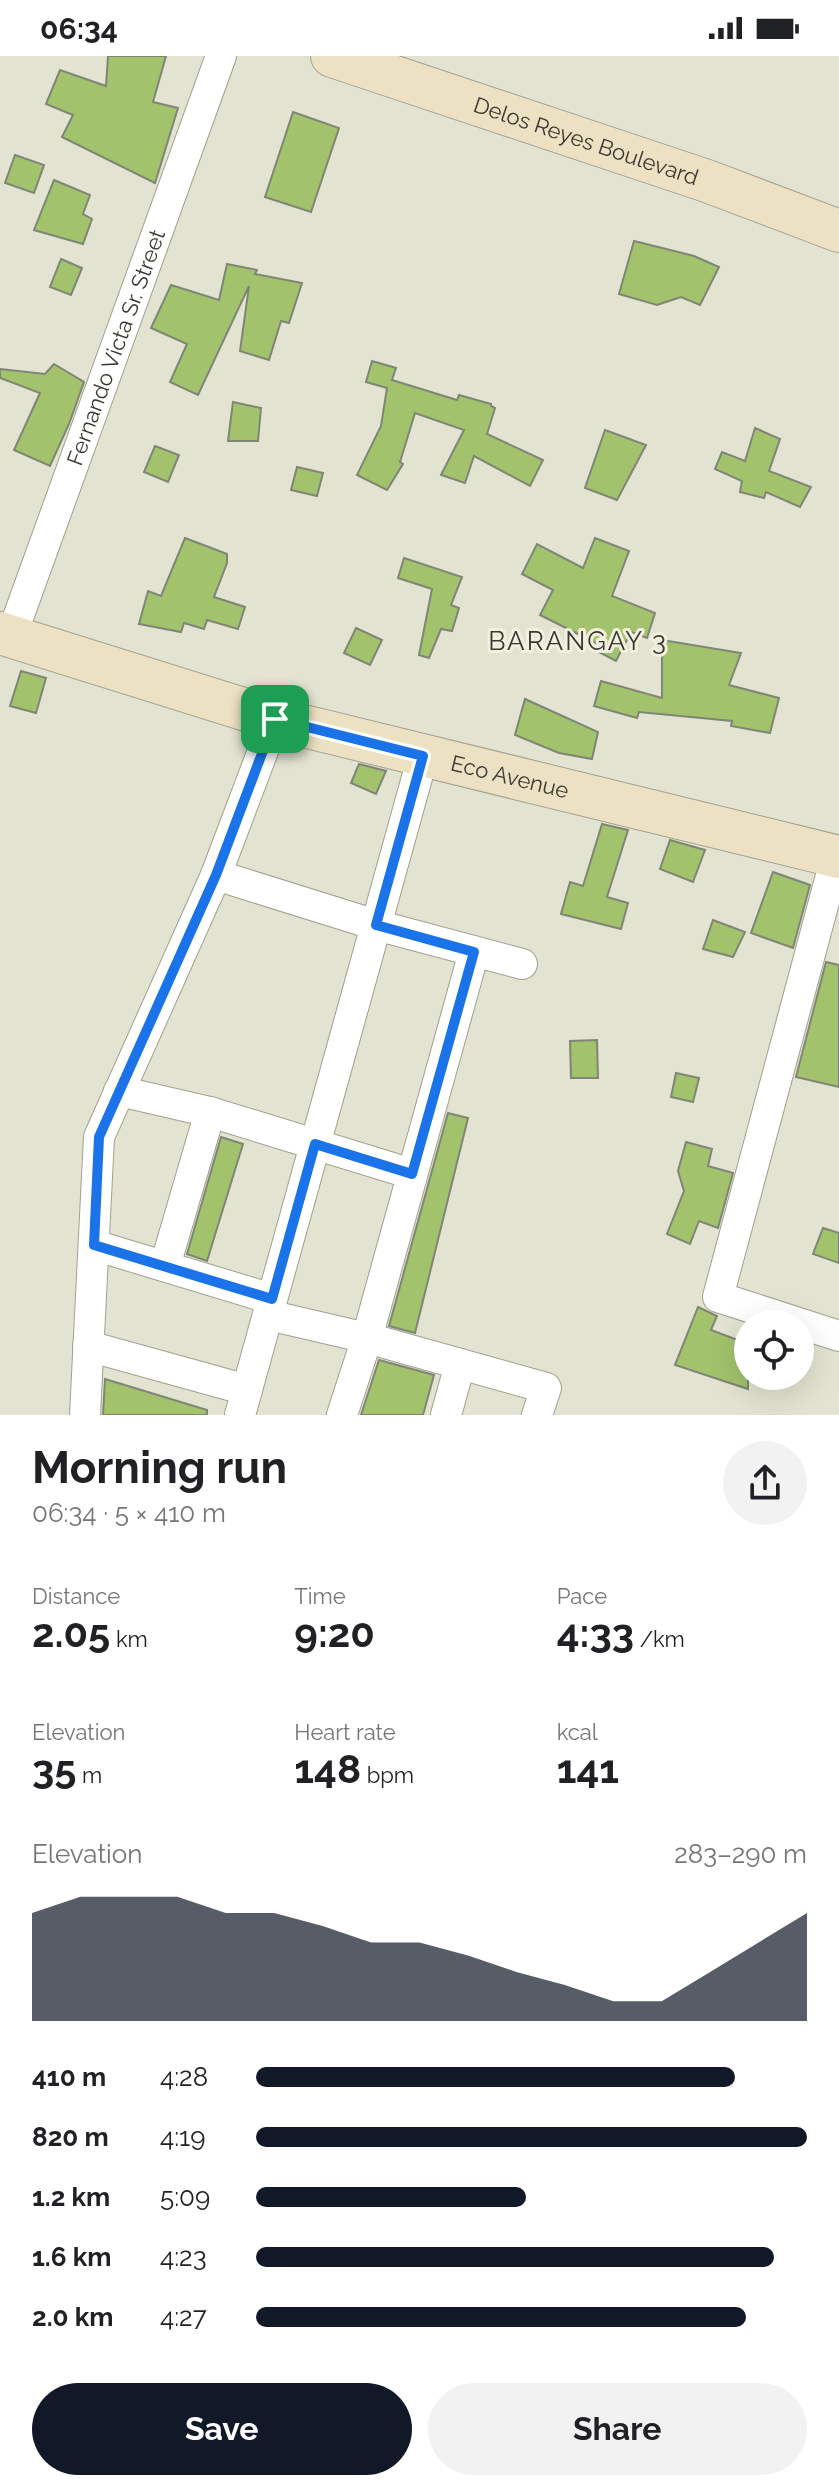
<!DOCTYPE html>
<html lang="en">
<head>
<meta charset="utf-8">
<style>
  :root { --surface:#fff; --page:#f2f2f2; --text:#202124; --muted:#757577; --accent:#111827 }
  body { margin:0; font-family:Raleway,sans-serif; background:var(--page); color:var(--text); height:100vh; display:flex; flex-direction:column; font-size:30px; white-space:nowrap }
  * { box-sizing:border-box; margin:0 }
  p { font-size:26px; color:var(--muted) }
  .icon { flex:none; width:44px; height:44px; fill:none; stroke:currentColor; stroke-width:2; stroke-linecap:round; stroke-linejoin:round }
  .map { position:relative; height:1359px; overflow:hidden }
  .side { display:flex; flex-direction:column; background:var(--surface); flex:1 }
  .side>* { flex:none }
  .tools { position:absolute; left:734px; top:1254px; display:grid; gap:16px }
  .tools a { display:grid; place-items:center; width:80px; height:80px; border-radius:50%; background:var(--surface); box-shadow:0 8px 32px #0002; font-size:40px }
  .pin { position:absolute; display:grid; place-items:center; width:68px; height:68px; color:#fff; margin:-34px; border-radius:16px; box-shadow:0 4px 12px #0006 }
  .round { display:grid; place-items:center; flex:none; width:84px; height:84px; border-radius:42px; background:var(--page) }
  .headline { display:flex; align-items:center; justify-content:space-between; height:136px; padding:0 32px }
  h1 { font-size:44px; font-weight:700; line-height:60px }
  .figures { display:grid; grid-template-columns:repeat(3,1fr); gap:12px; height:136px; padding:8px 32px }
  .figures div { display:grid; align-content:center }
  .figures b { font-size:40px; font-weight:700 }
  .figures small { font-size:22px; font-weight:400 }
  .figures p { font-size:22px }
  .chart { height:224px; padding:16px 32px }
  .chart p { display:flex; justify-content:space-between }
  .chart svg { width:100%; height:144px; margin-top:8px; fill:var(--accent); opacity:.7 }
  .primary-button { display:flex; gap:16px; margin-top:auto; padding:16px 32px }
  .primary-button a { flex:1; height:92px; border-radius:48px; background:var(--accent); color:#fff; font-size:32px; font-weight:700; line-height:92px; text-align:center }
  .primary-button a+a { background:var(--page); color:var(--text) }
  ul { padding:0 32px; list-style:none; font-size:26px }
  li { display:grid; grid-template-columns:128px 96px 1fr; align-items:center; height:60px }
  li i { height:20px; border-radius:10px; background:var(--accent) }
  .status { display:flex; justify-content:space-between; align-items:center; height:56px; padding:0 40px; background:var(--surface); direction:ltr }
  .status svg { height:22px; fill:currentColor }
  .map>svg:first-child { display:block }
  .building { fill:#a2c36c; stroke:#7f8676; stroke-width:2 }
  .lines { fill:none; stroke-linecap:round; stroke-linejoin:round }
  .street-casing { stroke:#a1a08f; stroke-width:32 }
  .secondary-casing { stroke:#a1a08f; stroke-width:44 }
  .street { stroke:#fff; stroke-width:30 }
  .secondary { stroke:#ede1c3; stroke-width:42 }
  .route-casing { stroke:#fff; stroke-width:16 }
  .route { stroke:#1a73e8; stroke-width:10 }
  .labels { text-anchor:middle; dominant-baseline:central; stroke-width:6; stroke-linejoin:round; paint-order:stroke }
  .street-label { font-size:22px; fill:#393932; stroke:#f1f0de }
  .quarter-label { font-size:26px; letter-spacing:2px; fill:#393932; stroke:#f1f0de }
</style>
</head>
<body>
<div class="status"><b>06:34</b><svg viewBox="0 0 49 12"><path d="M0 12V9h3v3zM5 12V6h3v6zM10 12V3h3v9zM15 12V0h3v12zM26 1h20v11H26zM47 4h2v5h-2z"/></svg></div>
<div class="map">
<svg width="839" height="1359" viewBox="0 0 839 1359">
  <rect width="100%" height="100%" fill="#e3e3d1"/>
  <g class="building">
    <path d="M108,0H166L153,46L178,52L155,127L62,81L73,59L46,48L60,14L106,30Z"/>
    <path d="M293,56L339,72L311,156L265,141Z"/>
    <path d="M15,99L44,109L34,137L5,127Z"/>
    <path d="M54,124L90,139L83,158L92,163L83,188L34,174Z"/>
    <path d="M634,185L694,200L719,211L700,249L681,241L657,249L619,238Z"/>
    <path d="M61,203L82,212L71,239L50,231Z"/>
    <path d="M227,208L257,214L255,218L302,227L289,267L281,265L269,304L240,295L249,230L198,339L170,326L187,288L151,272L171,229L219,244Z"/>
    <path d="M372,305L396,312L392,324L457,344L459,339L491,348V350L495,352L487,378L543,404L530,430L474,400L465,427L441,419L464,374L415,357L400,406L403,408L387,434L357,419L381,370L387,332L366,326Z"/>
    <path d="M54,308L84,326L69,368L50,410L14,394L40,337L0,322V313L45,318Z"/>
    <path d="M233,346L261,352L258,385H228Z"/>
    <path d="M755,372L780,383L769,415L811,431L800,451L766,436L764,442L740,436L742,425L715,413L722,396L745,405Z"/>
    <path d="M605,374L646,389L617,444L585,432Z"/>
    <path d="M155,390L179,399L168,426L144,416Z"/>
    <path d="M297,411L323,417L317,440L291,434Z"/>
    <path d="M185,482L227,498V507L214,541L245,551L238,573L207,564L204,573L184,567L181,576L139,568L148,535L161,540Z"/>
    <path d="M595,482L629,495L612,540L655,557L647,582L631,576L616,605L597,595L600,589L540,559L553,534L522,518L537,488L583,512Z"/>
    <path d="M404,502L462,521L451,549L459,552L452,575L441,573L429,602L419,599L432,533L398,522Z"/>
    <path d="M356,572L382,584L370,609L344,597Z"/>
    <path d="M662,584L741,597L729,629L779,642L770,677L731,670L732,665L639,656L637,662L594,650L601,625L662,642Z"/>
    <path d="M21,615L46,622L36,657L10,650Z"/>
    <path d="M525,643L598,676L592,703L559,697L515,679Z"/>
    <path d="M359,708L386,715L376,738L351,727Z"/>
    <path d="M602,768L628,774L607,841L628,847L621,873L561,858L570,826L583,830Z"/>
    <path d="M670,784L705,794L693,826L660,813Z"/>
    <path d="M773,816L810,829L793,892L751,877Z"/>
    <path d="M713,864L745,876L733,901L703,893Z"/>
    <path d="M826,906L839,909V1031L796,1021Z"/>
    <path d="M597,984L598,1022H571L570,985Z"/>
    <path d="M676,1017L699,1022L693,1046L671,1041Z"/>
    <path d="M448,1057L468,1062L415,1277L389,1270Z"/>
    <path d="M221,1081L243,1088L207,1205L187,1198Z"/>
    <path d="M686,1086L712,1093L708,1110L733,1117L718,1172L699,1165L690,1188L667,1178L684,1135L678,1115Z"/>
    <path d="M823,1172L839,1177V1207L813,1198Z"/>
    <path d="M698,1251L717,1260L711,1274L748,1288V1333L675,1309Z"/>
    <path d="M379,1304L434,1319L423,1359H361Z"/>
    <path d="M105,1323L207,1354V1359H103Z"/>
  </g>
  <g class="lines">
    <g class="street-casing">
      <g id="street">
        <path id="s1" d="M11,581L221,0"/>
        <path d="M836,801L718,1241L839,1280"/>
        <path d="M216,819L376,869L522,908"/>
        <path d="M119,1035L210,1056L412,1118"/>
        <path d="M94,1189L272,1243"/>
        <path d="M165,1210L210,1056"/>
        <path d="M268,1259L367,1282L546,1332L537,1359"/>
        <path d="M88,1290L247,1334"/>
        <path d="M85,1359L99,1081L216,819L275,663"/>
        <path d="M240,1359L423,700"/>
        <path d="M342,1359L367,1282L474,896"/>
        <path d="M446,1359L460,1308"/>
      </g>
    </g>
    <g class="secondary-casing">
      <g id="secondary">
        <path id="s2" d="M332,0L707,125L839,175"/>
        <path id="s3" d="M0,577L275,663L839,801"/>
      </g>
    </g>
    <use href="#street" class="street"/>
    <use href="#secondary" class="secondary"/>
  </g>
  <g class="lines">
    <g class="route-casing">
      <path id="route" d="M275,663L423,700L376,869L474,896L412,1118L315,1088L272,1243L94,1189L99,1081L216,819Z"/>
    </g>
    <use href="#route" class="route"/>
  </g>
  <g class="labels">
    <g class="street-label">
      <text stroke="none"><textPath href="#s2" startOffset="268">Delos Reyes Boulevard</textPath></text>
      <text stroke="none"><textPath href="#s1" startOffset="308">Fernando Victa Sr. Street</textPath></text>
      <text stroke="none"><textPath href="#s3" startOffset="530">Eco Avenue</textPath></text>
    </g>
    <g class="quarter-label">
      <text x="578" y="585">BARANGAY 3</text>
    </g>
  </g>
</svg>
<div class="tools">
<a><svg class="icon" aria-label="locate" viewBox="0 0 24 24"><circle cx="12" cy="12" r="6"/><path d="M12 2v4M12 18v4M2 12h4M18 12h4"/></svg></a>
</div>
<div class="pin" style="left:275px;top:663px;background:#1e9e55"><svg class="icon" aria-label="arrive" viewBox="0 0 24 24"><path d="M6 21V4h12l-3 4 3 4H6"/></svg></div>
</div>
<section class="side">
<div class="headline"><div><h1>Morning run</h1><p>06:34 · 5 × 410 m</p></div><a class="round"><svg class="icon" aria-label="share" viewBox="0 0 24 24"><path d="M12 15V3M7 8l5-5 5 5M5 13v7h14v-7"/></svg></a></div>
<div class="figures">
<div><p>Distance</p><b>2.05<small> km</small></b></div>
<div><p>Time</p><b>9:20</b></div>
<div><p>Pace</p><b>4:33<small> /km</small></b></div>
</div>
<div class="figures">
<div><p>Elevation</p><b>35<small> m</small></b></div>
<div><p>Heart rate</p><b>148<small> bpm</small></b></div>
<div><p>kcal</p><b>141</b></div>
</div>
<div class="chart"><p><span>Elevation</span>283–290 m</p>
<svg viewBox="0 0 160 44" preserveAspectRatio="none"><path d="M0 44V11L10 6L20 6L30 6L40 11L50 11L60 15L70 20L80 20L90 24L100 29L110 33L120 38L130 38L140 29L150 20L160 11V44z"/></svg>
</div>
<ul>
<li><b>410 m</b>4:28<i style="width:87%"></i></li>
<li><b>820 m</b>4:19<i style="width:100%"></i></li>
<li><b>1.2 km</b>5:09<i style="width:49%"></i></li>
<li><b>1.6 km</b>4:23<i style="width:94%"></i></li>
<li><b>2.0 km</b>4:27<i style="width:89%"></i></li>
</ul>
<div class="primary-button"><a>Save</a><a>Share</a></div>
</section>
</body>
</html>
